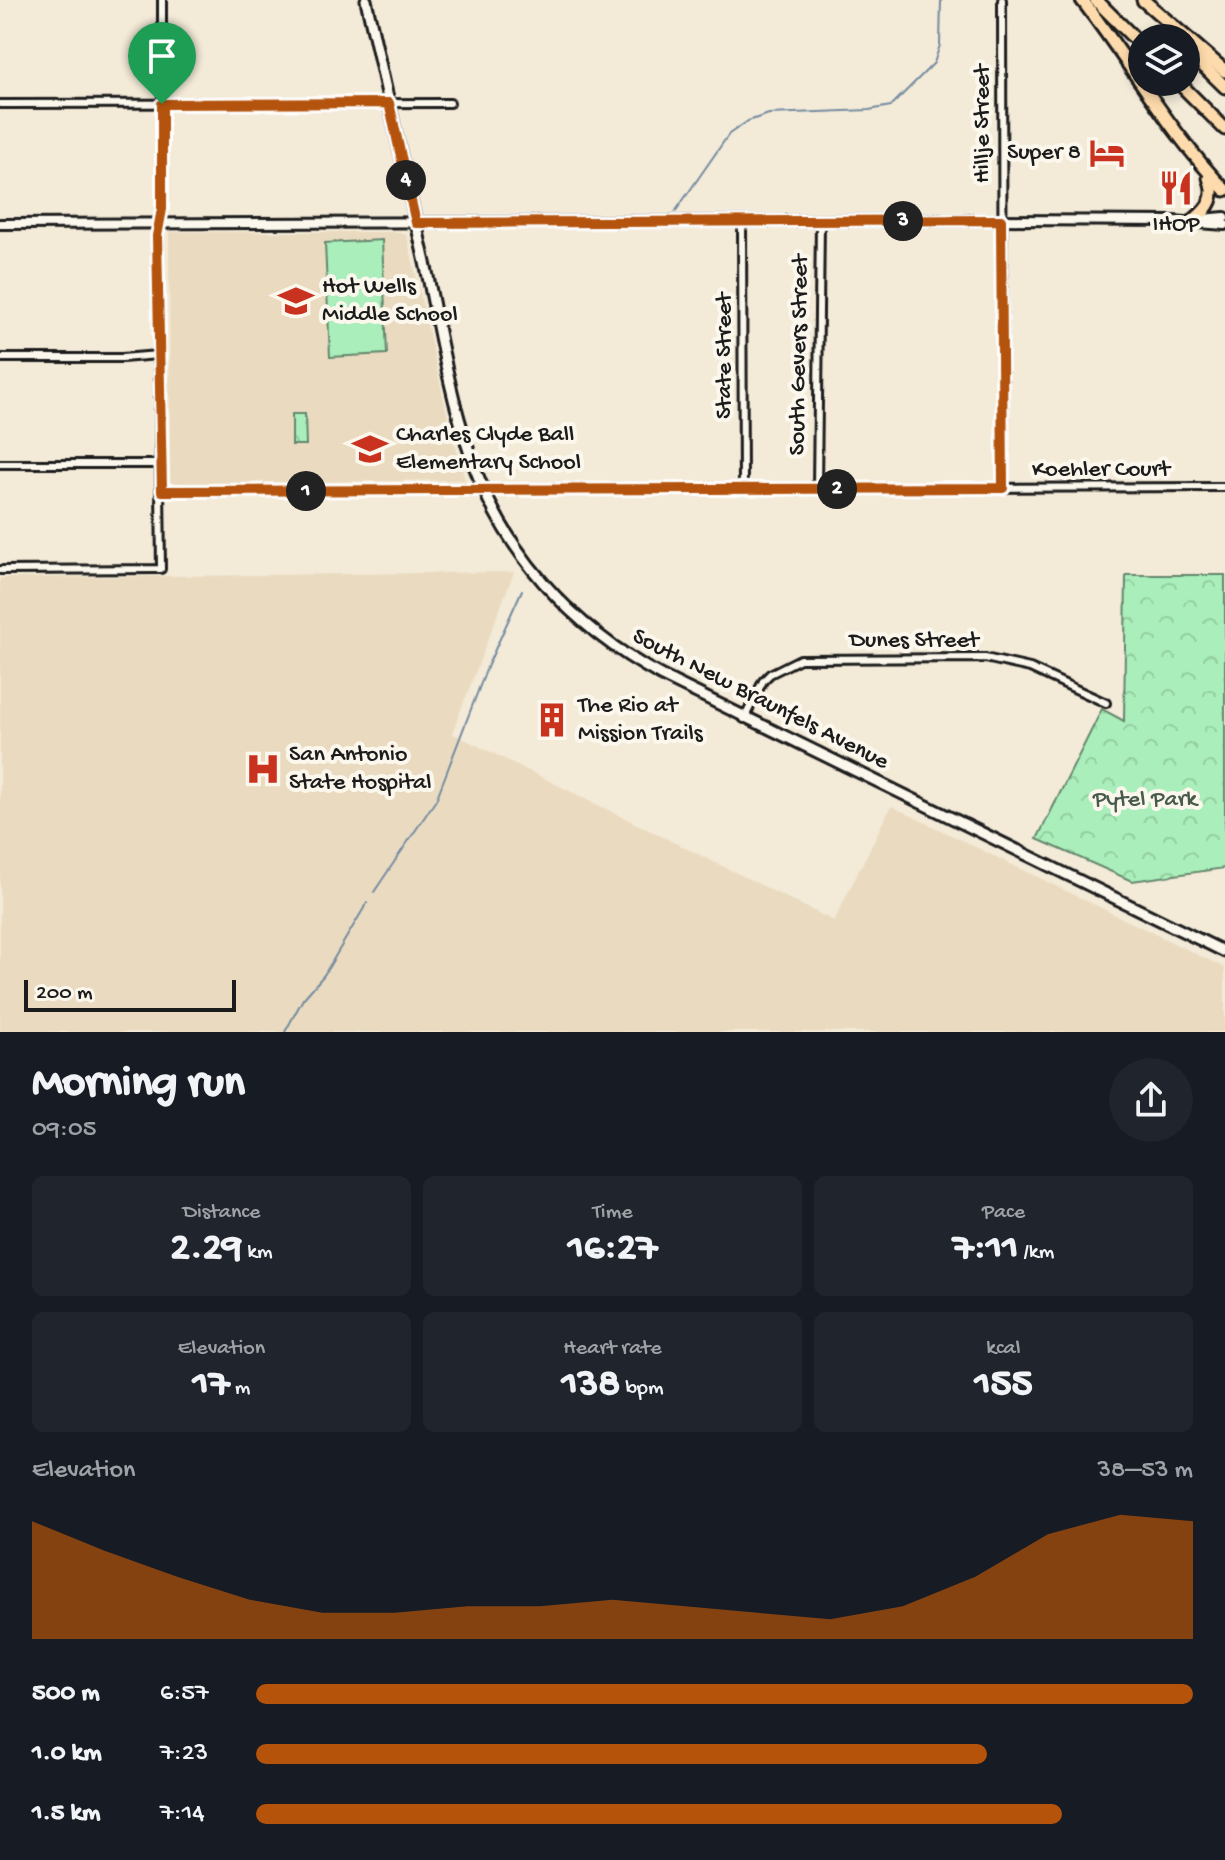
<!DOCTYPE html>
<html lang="en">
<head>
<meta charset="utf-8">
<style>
  :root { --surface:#171b24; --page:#20242c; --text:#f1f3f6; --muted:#9ea1a6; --accent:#b45309 }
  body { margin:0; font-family:"Gochi Hand",sans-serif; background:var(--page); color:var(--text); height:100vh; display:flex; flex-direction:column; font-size:30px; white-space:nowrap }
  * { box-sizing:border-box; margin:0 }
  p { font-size:26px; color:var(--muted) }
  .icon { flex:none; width:44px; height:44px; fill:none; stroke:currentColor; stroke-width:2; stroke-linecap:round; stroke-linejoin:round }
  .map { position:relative; height:1032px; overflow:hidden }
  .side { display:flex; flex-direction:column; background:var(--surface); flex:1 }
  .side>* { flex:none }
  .controls { position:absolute; left:1128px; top:24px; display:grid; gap:16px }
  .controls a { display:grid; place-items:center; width:72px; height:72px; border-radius:50%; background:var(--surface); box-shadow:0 4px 12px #0003; font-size:40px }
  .scale { position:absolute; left:24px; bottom:20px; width:212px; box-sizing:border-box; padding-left:8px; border:4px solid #1c1c1c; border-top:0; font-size:22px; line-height:28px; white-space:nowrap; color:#1c1c1c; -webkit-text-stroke:6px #fbf7ec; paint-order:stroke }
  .pin { position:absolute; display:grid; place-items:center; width:68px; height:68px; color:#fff; margin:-82px -34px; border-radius:50% 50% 50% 0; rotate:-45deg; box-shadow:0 0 8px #0007 }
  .pin .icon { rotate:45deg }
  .km { position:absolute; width:40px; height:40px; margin:-20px; border-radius:50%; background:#222; color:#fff; font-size:22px; line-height:40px; text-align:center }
  .round { display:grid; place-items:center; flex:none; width:84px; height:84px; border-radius:42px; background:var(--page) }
  .headline { display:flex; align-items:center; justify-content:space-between; height:136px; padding:0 32px }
  h1 { font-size:44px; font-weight:700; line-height:60px }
  .figures { display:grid; grid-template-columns:repeat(3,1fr); gap:12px; height:136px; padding:8px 32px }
  .figures div { display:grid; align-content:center; border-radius:12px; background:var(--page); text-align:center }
  .figures b { font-size:40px; font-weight:700 }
  .figures small { font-size:22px; font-weight:400 }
  .figures p { font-size:22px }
  .chart { height:224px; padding:16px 32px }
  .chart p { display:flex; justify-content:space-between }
  .chart svg { width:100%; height:144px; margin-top:8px; fill:var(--accent); opacity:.7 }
  ul { padding:0 32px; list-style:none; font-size:26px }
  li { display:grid; grid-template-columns:128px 96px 1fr; align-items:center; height:60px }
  li i { height:20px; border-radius:10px; background:var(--accent) }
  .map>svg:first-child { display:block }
  .built { fill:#eadbc0 }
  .park { fill:url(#park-crowns); stroke:#63866c; stroke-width:2 }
  .pitch { fill:#aaefbb; stroke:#63866c; stroke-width:2 }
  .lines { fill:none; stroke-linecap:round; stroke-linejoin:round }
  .stream { stroke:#748ba0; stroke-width:2 }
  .minor-casing { stroke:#1c1c1c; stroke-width:12 }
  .tertiary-casing { stroke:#1c1c1c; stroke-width:14 }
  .secondary-casing { stroke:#1c1c1c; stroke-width:15 }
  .motorway-casing { stroke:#1c1c1c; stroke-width:17 }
  .minor { stroke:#fbf7ec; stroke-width:6 }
  .tertiary { stroke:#fbf7ec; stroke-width:8 }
  .secondary { stroke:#fbf7ec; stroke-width:9 }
  .motorway { stroke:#fedbac; stroke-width:11 }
  .route-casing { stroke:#fff; stroke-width:16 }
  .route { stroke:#b45309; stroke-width:10 }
  .labels { text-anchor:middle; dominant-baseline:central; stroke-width:8; stroke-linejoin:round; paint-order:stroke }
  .street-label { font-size:24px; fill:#1c1c1c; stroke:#fbf7ec }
  .poi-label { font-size:24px; fill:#1c1c1c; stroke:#fbf7ec; text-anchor:start }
  .park-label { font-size:24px; fill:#475b4c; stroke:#fbf7ec }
</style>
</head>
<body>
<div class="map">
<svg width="1225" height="1032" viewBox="0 0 1225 1032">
  <defs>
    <pattern id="park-crowns" width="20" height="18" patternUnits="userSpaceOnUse" patternTransform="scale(2)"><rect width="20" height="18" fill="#aaefbb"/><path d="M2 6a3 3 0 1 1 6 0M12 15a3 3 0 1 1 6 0" fill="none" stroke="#92cca0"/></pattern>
  </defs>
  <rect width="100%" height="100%" fill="#f3ead8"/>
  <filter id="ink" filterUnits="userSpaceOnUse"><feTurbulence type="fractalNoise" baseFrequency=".0125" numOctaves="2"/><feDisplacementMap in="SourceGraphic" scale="16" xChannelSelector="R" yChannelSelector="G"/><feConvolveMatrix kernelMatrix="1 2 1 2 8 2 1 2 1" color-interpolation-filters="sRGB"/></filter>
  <g filter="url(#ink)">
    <g class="built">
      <path d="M169,232H400L407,236L448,418L465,480L170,484Z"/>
      <path d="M514,572L452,733L834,921L891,806L1225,968V1032H0V578Z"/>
    </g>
    <g class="park">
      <path d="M292,414H305L306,445H292Z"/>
      <path d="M1126,575H1225V868L1132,881L1037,839L1102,709L1124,721Z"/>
    </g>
    <path class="pitch" d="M382,240L387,354L330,357L325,243Z"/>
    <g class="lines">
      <g class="stream">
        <path d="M675,212L729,134L748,121L769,114L869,110L891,106L934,63L940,45L941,0"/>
        <path d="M374,892L436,800L488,665L522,590"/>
        <path d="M285,1032L303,999L324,975L367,903"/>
      </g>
      <g class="minor-casing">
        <g id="minor">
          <path d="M1002,0L1003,488"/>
          <path d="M0,104L450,103"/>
          <path d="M742,223L743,490"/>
          <path d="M0,358H122L158,355"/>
          <path d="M0,464H161"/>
          <path d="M817,489L820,222"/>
          <path d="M162,491L1225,487"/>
          <path d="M0,570L161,569L157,236L162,209V0"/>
          <path d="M744,719L763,681L770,674L800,659L985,658L1030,668L1106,703"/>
        </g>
      </g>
      <g class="tertiary-casing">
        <g id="tertiary">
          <path d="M1202,219L1225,217"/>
          <path d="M0,224L1001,220L1173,221L1225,225"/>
        </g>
      </g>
      <g class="secondary-casing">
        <path id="secondary" d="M366,0C386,89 406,178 426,267C439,329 449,392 469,451C501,551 571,627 662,676L1225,952"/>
      </g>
      <g class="motorway-casing">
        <g id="motorway">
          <path d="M1082,0C1130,62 1170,133 1225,190"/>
          <path d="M1096,0L1142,46"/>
          <path d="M1143,0L1225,71"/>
          <path d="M1186,49L1225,87"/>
          <path d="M1178,82L1225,129"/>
          <path d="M1195,219C1209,208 1217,196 1209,178"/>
        </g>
      </g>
      <use href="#minor" class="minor"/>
      <use href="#tertiary" class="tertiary"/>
      <use href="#secondary" class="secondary"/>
      <use href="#motorway" class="motorway"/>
    </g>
  </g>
  <g class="lines" filter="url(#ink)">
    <g class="route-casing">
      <path id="route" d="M389,103L416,223L1001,220L1003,488L162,491L157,236L162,209V104Z"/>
    </g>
    <use href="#route" class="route"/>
  </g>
  <defs>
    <g id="hotel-bare" transform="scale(2.76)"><path d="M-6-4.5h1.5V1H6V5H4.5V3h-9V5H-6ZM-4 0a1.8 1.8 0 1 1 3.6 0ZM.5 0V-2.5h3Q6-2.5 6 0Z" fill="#c8321e" stroke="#fbf7ec" stroke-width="2.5" paint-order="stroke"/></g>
    <g id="restaurant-bare" transform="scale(2.76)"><path d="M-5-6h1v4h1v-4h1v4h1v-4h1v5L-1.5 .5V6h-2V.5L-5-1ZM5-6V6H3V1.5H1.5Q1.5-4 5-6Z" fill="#c8321e" stroke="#fbf7ec" stroke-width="2.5" paint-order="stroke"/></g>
    <g id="school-bare" transform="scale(2.76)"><path d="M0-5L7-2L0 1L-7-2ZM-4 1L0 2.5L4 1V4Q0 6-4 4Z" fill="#c8321e" stroke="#fbf7ec" stroke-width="2.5" paint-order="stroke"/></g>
    <g id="building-bare" transform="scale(2.76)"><path d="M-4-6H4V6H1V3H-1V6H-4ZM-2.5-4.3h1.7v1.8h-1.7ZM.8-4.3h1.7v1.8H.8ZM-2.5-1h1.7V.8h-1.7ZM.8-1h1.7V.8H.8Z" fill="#c8321e" stroke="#fbf7ec" stroke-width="2.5" paint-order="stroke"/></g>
    <g id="hospital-bare" transform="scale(2.76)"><path d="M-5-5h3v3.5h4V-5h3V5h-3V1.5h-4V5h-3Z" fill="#c8321e" stroke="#fbf7ec" stroke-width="2.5" paint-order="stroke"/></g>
  </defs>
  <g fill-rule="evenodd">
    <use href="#hotel-bare" x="1107" y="153"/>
    <use href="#restaurant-bare" x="1176" y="188"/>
    <use href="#school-bare" x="296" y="301"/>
    <use href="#school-bare" x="370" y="449"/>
    <use href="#building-bare" x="552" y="720"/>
    <use href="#hospital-bare" x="263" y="769"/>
  </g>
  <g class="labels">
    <g class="street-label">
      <text transform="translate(983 124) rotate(-90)">Hillje Street</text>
      <text transform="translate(800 355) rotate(-89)">South Gevers Street</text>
      <text transform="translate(725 356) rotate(-90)">State Street</text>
      <text x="1101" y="470">Koehler Court</text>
      <text x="914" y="641">Dunes Street</text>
      <text transform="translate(760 700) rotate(27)">South New Braunfels Avenue</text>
    </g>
    <g class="poi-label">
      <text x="1081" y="153" text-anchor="end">Super 8</text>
      <text x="1176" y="225" text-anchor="middle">IHOP</text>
      <text x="322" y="287">Hot Wells<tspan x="322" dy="28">Middle School</tspan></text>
      <text x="396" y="435">Charles Clyde Ball<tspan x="396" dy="28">Elementary School</tspan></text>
      <text x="578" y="706">The Rio at<tspan x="578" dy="28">Mission Trails</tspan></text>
      <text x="289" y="755">San Antonio<tspan x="289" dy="28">State Hospital</tspan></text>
    </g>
    <g class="park-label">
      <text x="1145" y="800">Pytel Park</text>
    </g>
  </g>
</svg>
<div class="controls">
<a><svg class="icon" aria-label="layers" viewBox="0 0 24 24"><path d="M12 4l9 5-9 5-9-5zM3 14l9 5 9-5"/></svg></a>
</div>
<div class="scale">200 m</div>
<div class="pin" style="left:162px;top:104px;background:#1e9e55"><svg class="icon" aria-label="arrive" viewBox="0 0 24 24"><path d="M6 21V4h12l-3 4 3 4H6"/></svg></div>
<b class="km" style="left:306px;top:491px">1</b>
<b class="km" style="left:837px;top:489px">2</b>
<b class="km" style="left:903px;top:221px">3</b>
<b class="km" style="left:406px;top:180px">4</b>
</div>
<section class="side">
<div class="headline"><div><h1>Morning run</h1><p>09:05</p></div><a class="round"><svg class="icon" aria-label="share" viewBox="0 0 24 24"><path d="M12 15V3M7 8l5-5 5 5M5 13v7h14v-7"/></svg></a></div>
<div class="figures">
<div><p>Distance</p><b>2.29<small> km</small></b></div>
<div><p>Time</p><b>16:27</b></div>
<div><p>Pace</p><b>7:11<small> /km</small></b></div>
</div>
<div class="figures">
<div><p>Elevation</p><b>17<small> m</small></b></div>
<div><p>Heart rate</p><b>138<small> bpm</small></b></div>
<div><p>kcal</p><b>155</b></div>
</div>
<div class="chart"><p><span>Elevation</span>38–53 m</p>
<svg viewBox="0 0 160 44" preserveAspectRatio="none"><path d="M0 44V8L10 17L20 25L30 32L40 36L50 36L60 34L70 34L80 32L90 34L100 36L110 38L120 34L130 25L140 12L150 6L160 8V44z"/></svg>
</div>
<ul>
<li><b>500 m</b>6:57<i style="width:100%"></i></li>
<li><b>1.0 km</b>7:23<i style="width:78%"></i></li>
<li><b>1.5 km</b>7:14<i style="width:86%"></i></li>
</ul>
</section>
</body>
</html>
